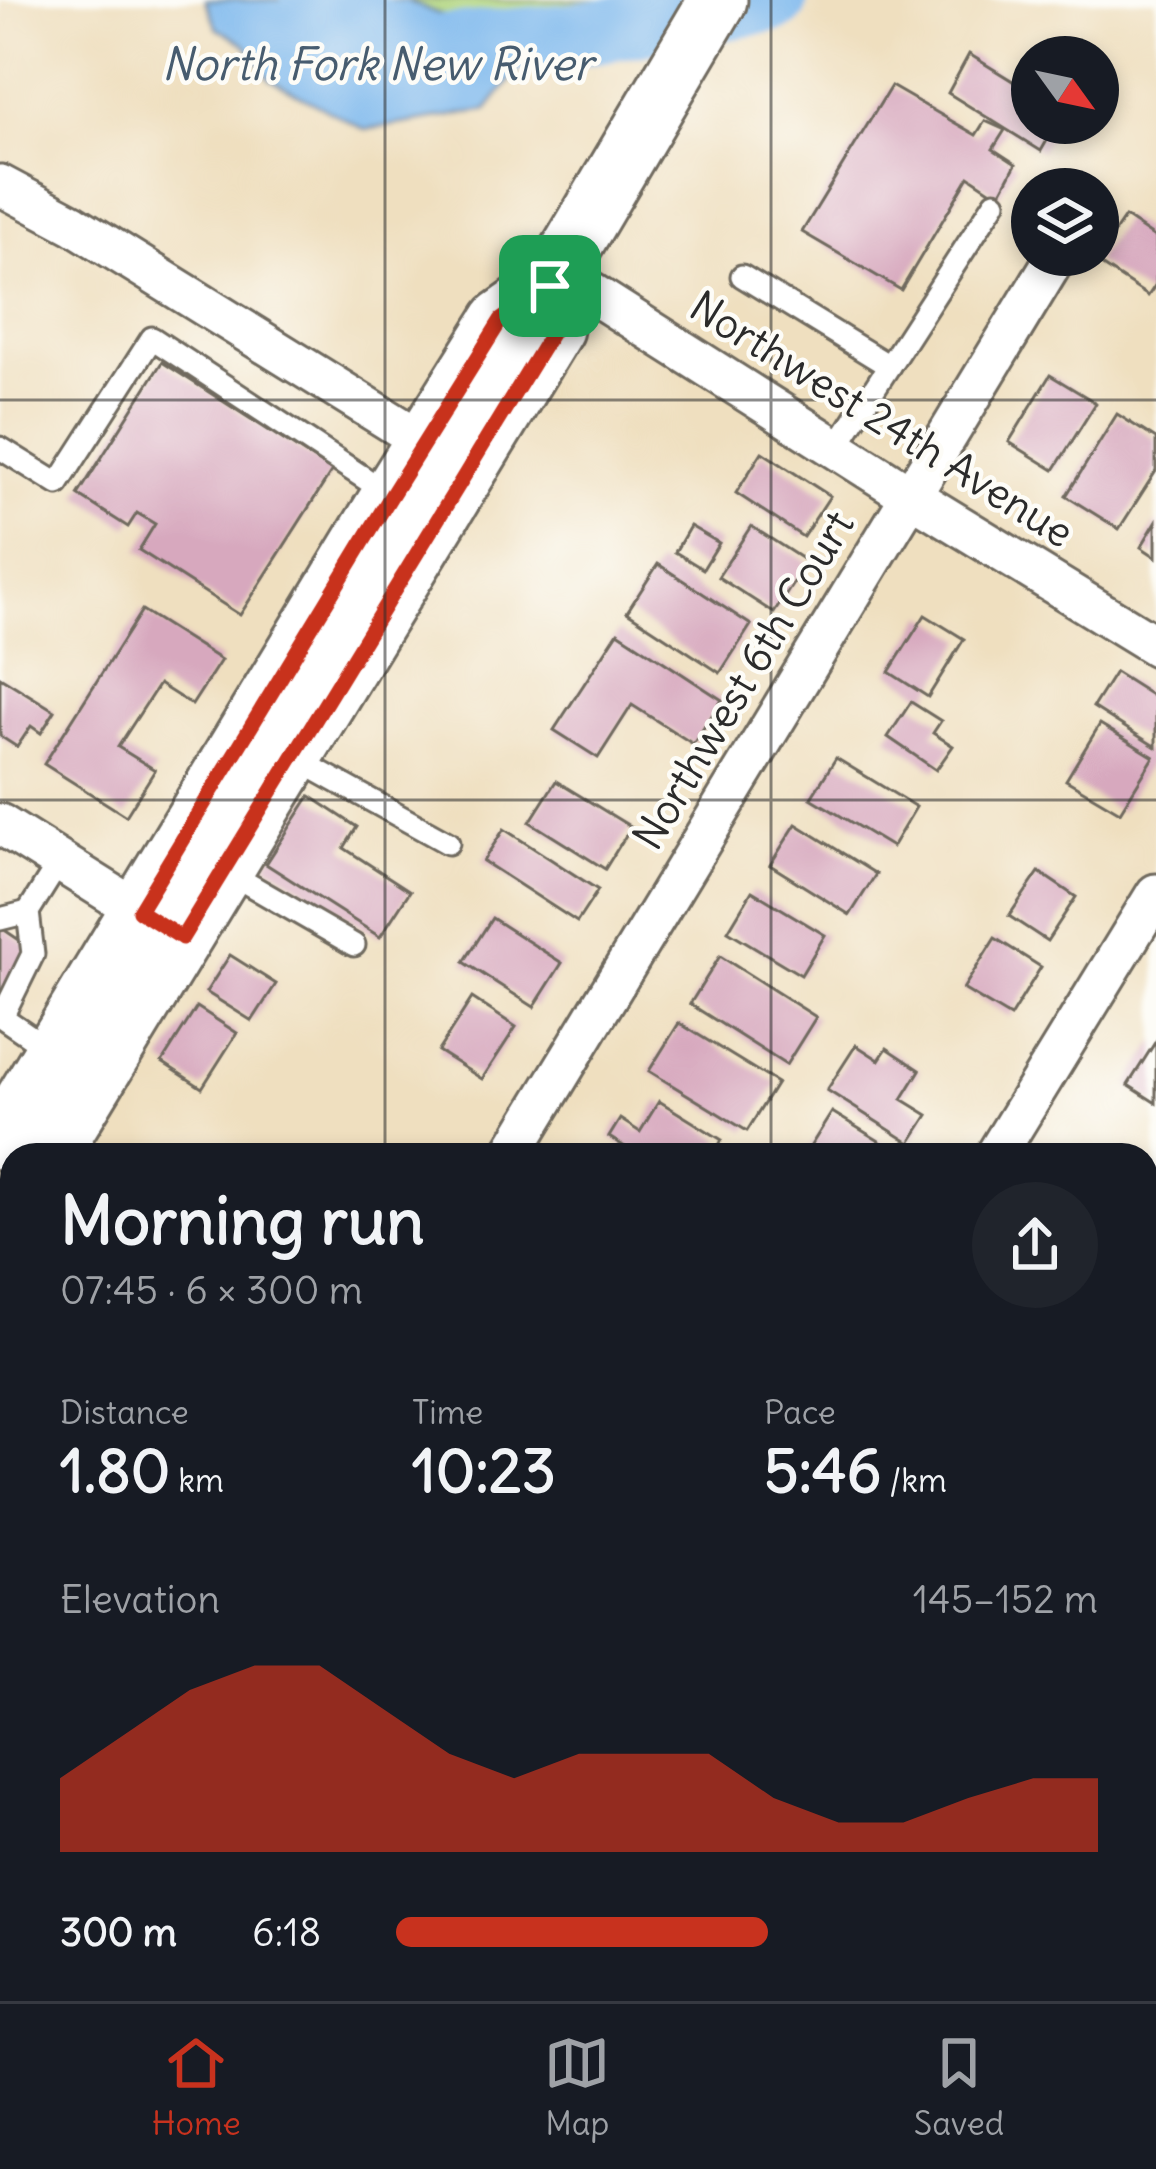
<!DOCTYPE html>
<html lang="en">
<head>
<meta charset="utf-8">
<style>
  :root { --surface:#171b24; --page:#20242c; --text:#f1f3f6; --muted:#9ea1a6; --line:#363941; --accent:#c8321e }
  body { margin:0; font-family:Delius,sans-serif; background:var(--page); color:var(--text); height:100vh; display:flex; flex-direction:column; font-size:45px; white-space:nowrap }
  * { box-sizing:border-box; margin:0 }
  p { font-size:39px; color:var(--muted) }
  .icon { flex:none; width:66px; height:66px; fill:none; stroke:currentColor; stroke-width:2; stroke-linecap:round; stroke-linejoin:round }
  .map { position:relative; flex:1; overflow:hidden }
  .panel { position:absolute; left:0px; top:1143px; width:1158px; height:858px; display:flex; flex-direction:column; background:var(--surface); border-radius:36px 36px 0 0; box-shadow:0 6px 18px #0003 }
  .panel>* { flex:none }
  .needle { width:78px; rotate:123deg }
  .fabs { position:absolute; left:1011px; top:36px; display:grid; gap:24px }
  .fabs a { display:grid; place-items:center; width:108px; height:108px; border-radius:50%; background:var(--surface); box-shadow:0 6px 18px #0003; font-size:60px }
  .pin { position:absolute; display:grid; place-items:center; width:102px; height:102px; color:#fff; margin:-51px; border-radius:24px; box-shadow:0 6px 18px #0006 }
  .round { display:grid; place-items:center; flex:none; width:126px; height:126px; border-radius:63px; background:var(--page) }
  .summary { display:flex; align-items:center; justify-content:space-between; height:204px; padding:0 60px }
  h1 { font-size:66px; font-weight:700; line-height:90px }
  .stats { display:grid; grid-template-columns:repeat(3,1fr); gap:18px; height:204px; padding:12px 60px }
  .stats div { display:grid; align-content:center }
  .stats b { font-size:60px; font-weight:700 }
  .stats small { font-size:33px; font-weight:400 }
  .stats p { font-size:33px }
  .chart { height:336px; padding:24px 60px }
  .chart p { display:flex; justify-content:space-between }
  .chart svg { width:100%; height:216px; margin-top:12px; fill:var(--accent); opacity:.7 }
  ul { padding:0 60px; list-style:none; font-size:39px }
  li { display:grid; grid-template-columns:192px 144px 1fr; align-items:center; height:90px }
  li i { height:30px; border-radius:15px; background:var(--accent) }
  .dock { display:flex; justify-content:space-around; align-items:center; height:168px; border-top:3px solid var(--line); background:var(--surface); font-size:33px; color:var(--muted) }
  .dock a { display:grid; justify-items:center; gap:6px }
  .dock .active { color:var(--accent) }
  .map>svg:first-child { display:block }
  .green { fill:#b0d57f; stroke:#6e8055; stroke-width:3 }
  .water { fill:#7bb7ed; stroke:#53718c; stroke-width:3 }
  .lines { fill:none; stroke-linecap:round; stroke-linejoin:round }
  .river { stroke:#7bb7ed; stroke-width:63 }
  .building { fill:#d7a8be }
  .lane-casing { stroke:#706a5f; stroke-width:27 }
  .street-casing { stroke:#706a5f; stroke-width:45 }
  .secondary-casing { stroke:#706a5f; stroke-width:63 }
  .lane { stroke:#fff; stroke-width:21 }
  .street { stroke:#fff; stroke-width:39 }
  .secondary { stroke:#fff; stroke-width:57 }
  .route-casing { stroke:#fff; stroke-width:24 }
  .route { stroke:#c8321e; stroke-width:15 }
  .grid { fill:none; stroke:#2b2b2b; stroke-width:3; stroke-opacity:0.55 }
  .labels { text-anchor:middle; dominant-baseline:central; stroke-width:9; stroke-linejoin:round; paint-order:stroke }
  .street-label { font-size:42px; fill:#2b2b2b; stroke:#fdfcf7 }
  .water-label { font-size:45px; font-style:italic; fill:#475c6f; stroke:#fdfcf7 }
</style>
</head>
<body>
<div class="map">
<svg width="1156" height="2001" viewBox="0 0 1156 2001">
  <rect width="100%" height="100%" fill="#fdfcf7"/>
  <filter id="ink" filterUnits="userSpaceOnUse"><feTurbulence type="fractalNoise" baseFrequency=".00833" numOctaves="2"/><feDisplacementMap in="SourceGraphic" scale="24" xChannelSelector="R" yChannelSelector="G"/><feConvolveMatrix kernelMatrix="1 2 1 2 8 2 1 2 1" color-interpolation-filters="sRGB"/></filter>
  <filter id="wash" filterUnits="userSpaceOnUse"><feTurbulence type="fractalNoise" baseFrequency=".004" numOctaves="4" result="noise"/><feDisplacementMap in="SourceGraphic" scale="48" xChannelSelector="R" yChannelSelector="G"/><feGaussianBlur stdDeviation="2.7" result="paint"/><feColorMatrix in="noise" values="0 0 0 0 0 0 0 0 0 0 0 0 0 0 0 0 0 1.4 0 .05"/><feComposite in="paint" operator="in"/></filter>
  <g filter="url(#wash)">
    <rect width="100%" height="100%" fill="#efdfbf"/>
    <path class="green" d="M405,0H609L597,18L446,17Z"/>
    <path class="water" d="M205,0H405L446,17H503L517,72L487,110L365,130L270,79L245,44L217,28Z"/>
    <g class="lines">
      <path class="river" d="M312,0L421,48L581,34L776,0"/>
    </g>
    <g id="blocks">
      <g class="building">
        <path d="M969,54L1032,93V123H1057L1041,151L948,93Z"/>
        <path d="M891,86L976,135L985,121L1005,130L993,149L1016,164L999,196L969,176L901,290L802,232Z"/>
        <path d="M1125,217L1156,238V284L1148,296L1095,261Z"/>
        <path d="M162,362L332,471L240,615L139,550L155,524L137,513L128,527L78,495Z"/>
        <path d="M1050,375L1096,403L1054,470L1009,442Z"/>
        <path d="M1117,414L1156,439V471L1119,529L1066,496Z"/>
        <path d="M762,452L830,496L803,537L736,493Z"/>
        <path d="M1156,522V557L1141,547Z"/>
        <path d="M690,526L719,543L703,569L675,552Z"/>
        <path d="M751,526L807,562L774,613L718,577Z"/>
        <path d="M658,564L751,625L720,673L627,612Z"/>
        <path d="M142,610L221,660L192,705L159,684L118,747L155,770L126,816L44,764Z"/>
        <path d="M925,615L964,639L928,697L889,672Z"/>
        <path d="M618,632L722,700L693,744L632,705L598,758L554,730Z"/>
        <path d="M1115,672L1156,698V747L1093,707Z"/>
        <path d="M0,677L55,711L41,733L31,726L17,747L0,736Z"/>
        <path d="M911,702L941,721L933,733L953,746L936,770L888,737Z"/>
        <path d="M1100,724L1154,757L1120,812L1066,780Z"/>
        <path d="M836,758L916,807L892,847L811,798Z"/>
        <path d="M556,781L631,827L605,869L530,822Z"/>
        <path d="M310,796L357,827L344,848L410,891L380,937L266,864Z"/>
        <path d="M796,824L876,874L850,915L770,865Z"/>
        <path d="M504,829L598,890L577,922L483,861Z"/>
        <path d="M1039,872L1076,897L1047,941L1009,916Z"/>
        <path d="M752,891L825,935L801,975L728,931Z"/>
        <path d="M492,918L562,963L534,1007L464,962Z"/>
        <path d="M0,927L31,948L0,996Z"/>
        <path d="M995,938L1041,967L1010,1017L963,989Z"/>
        <path d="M230,955L276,984L252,1021L206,992Z"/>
        <path d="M720,956L816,1017L786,1065L690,1004Z"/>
        <path d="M472,998L516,1027L482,1079L438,1051Z"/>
        <path d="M197,1007L237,1033L202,1088L162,1062Z"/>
        <path d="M679,1023L777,1083L747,1131L649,1071Z"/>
        <path d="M1156,1041V1103L1128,1085Z"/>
        <path d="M856,1045L879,1060L887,1048L920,1070L902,1099L928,1115L910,1143L827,1090Z"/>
        <path d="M659,1101L722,1140L713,1155H638L609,1137L620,1119L640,1132Z"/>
        <path d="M832,1112L902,1155H805Z"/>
        <path d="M4,1418L12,1423V1477L0,1470V1424Z"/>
        <path d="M1146,1458L1156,1464V1513L1146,1507Z"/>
        <path d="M0,1517L12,1525V1557L0,1575Z"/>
        <path d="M10,1796L12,1864H0V1797Z"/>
        <path d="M1156,1892V1947L1146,1950V1895Z"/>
        <path d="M1156,1955V2000L1133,2001L1130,1989H1146V1957Z"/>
        <path d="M791,1989H841L844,2001H794Z"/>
        <path d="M1060,1989H1108L1111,2001H1063Z"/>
      </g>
    </g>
  </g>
  <g filter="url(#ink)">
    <use href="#blocks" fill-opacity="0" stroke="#706a5f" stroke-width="3"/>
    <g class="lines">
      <g class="lane-casing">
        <g id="lane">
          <path d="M742,276L889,366"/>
          <path d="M0,448L58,484L152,338L390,495"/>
          <path d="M836,448L995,202"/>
          <path d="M293,757L448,843"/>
          <path d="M224,870L354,945"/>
          <path d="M0,919L28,912"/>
          <path d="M53,1052L2,1017L33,954L28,912L60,861"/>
          <path d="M886,1989L887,2001"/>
        </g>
      </g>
      <g class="street-casing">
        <g id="street">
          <path d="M0,185L73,224L403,429L443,451"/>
          <path d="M557,271L911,496L1156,646"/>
          <path d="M0,824L158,923"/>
          <path d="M511,1155L1057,255"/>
          <path d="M996,1155L1156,894"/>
          <path d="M1146,1705L1156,1689"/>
          <path d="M1,2001L12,1983"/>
          <path d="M969,2001L976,1989"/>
        </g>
      </g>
      <g class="secondary-casing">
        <g id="secondary">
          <path d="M0,1140L391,495L501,320L549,286L718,0"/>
          <path d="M50,1155L554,329L549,286"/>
          <path d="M0,1238L12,1218"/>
          <path d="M0,1363L12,1371"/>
          <path d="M1146,1821L1156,1819"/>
          <path d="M319,2001L372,1989"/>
        </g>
      </g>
      <use href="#lane" class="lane"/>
      <use href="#street" class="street"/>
      <use href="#secondary" class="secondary"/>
    </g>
  </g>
  <g class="lines" filter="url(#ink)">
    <g class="route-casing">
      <path id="route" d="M550,286L554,329L182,938L139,911L391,496L501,320Z"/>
    </g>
    <use href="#route" class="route"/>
  </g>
  <path class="grid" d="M385,0V1155M771,0V1155M0,400H1156M0,800H1156M0,1201H12M1146,1201H1156M0,1601H12M1146,1601H1156M385,1989V2001M771,1989V2001"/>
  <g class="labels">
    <g class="street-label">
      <text transform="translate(882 419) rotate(32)">Northwest 24th Avenue</text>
      <text transform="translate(743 680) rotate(-59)">Northwest 6th Court</text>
    </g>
    <g class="water-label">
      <text x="377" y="64">North Fork New River</text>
    </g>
  </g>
</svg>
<div class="fabs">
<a><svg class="needle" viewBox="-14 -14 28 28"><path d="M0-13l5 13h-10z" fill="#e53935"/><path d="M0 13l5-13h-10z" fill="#9ea1a6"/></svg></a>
<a><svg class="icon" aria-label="layers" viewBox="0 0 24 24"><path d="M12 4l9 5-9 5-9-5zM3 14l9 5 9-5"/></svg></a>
</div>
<div class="pin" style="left:550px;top:286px;background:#1e9e55"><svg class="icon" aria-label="arrive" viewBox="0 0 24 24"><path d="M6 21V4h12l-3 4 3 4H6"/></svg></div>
<section class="panel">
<div class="summary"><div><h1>Morning run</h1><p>07:45 · 6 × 300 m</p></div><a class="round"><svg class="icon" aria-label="share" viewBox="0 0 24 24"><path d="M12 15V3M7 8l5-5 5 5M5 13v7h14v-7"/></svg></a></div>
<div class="stats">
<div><p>Distance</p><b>1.80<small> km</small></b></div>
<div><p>Time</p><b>10:23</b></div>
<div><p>Pace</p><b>5:46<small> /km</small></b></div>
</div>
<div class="chart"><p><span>Elevation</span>145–152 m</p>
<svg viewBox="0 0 160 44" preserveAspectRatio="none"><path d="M0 44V29L10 20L20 11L30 6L40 6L50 15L60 24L70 29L80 24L90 24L100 24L110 33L120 38L130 38L140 33L150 29L160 29V44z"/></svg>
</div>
<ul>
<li><b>300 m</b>6:18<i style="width:53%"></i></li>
</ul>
</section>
</div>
<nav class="dock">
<a class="active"><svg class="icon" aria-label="home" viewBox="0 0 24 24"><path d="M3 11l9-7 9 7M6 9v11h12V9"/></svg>Home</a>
<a><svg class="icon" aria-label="map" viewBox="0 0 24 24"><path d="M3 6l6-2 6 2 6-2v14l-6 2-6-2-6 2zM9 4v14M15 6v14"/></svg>Map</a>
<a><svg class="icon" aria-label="saved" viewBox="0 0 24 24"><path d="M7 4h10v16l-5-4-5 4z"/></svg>Saved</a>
</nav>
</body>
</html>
